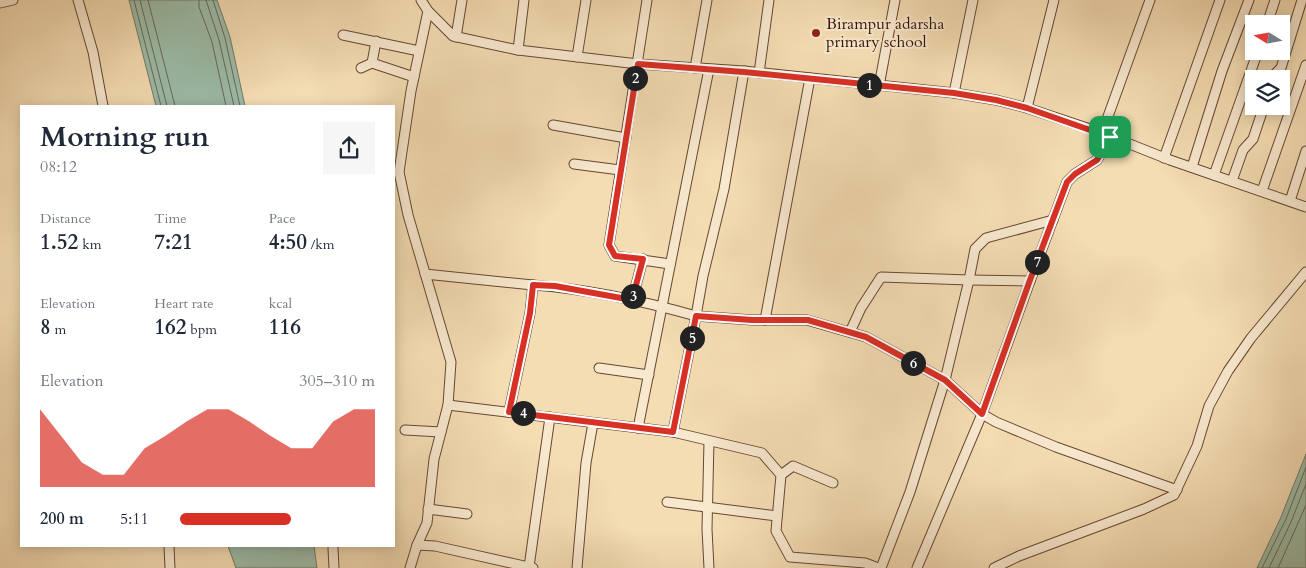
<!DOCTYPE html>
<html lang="en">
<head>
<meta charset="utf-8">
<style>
  :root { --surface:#fff; --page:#f6f6f7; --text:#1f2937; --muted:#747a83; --accent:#d93025 }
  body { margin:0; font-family:Cardo,serif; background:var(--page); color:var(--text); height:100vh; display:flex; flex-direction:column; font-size:19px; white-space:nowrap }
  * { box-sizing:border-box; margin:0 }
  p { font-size:16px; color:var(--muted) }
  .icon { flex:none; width:28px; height:28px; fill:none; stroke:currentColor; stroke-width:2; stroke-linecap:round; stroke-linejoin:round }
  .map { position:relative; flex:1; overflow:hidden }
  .drawer { position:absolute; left:20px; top:105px; width:375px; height:442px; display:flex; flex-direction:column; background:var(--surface); border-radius:0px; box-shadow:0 2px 12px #0003 }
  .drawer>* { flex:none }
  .needle { width:32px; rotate:281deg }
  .buttons { position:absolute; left:1245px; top:15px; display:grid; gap:10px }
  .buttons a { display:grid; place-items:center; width:45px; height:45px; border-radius:0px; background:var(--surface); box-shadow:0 2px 12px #0003; font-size:25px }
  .pin { position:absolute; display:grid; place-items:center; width:42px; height:42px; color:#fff; margin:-21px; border-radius:10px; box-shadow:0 2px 8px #0006 }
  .km { position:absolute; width:25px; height:25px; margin:-12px; border-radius:50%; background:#222; color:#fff; font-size:14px; line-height:25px; text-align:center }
  .round { display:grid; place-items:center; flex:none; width:52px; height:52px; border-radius:0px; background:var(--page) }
  .overview { display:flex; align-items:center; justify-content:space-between; height:85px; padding:0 20px }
  h1 { font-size:28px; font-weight:800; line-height:38px }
  .metrics { display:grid; grid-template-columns:repeat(3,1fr); gap:8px; height:85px; padding:5px 20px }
  .metrics div { display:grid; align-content:center }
  .metrics b { font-size:21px; font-weight:800 }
  .metrics small { font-size:14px; font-weight:400 }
  .metrics p { font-size:14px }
  .chart { height:140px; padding:10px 20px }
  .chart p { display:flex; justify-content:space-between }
  .chart svg { width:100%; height:90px; margin-top:5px; fill:var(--accent); opacity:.7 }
  ul { padding:0 20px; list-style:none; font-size:16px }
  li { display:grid; grid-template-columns:80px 60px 1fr; align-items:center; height:38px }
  li i { height:12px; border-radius:6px; background:var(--accent) }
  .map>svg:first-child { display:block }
  .water { fill:#9cbca9; stroke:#737968 }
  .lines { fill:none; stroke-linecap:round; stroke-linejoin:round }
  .shore { stroke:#696858; stroke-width:1 }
  .street-casing { stroke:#664731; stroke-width:11 }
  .street { stroke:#f8e8ce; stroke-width:9 }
  .route-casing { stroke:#fff; stroke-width:10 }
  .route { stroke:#d93025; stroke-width:6 }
  .poi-dot { fill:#8f2418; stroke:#f8e8ce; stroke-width:2 }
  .labels { text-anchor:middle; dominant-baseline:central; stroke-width:4; stroke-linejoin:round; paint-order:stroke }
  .poi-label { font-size:16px; fill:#361506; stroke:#f8e8ce; text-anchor:start }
</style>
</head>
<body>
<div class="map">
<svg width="1306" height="568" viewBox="0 0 1306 568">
  <rect width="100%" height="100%" fill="#f4dcb3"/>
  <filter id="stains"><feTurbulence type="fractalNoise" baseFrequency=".004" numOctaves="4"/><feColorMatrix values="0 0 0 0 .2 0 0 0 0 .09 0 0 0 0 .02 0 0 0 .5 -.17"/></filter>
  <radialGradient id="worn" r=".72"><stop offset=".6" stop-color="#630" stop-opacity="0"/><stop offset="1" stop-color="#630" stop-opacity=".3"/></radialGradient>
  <g class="water">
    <path d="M129,0H217L230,37L245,106H156Z"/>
    <path d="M1306,454V568H1257L1281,517Z"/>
    <path d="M228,546H314L317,568H236Z"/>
  </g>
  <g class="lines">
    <g class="shore">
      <path d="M134,0L161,106"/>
      <path d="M140,0L167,106"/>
      <path d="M148,0L175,106"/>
      <path d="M199,0V7L212,42L226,106"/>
      <path d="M206,0L219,40L234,106"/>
      <path d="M213,0L225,38L240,106"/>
      <path d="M1262,568L1286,519L1306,467"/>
      <path d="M1269,568L1291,522L1306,484"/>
      <path d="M1278,568L1306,505"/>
    </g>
    <g class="street-casing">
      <g id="street">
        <path d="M78,0L93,52L103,106"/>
        <path d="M421,0L428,11L453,36L518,50L638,64L744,71L954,93L996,100L1027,108L1102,133L1170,160L1306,207"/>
        <path d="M647,0L609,245L615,256L670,264"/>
        <path d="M0,3L13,0"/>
        <path d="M1267,24L1275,0"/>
        <path d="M343,35L419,51"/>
        <path d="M456,37L462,0"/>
        <path d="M376,41L372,63L414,77"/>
        <path d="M518,50L524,0"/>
        <path d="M577,57L586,0"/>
        <path d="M361,68L372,63"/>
        <path d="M695,68L707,0"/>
        <path d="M744,71L724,189L703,276L696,316L752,320H807L866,337L945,380L982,414L996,422L1056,447L1177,490"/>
        <path d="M759,73L769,0"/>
        <path d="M1273,79L1275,74L1281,68L1302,0"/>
        <path d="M879,86L895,0"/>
        <path d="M954,93L973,0"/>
        <path d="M1027,108L1054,0"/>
        <path d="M553,125L626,138"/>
        <path d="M1102,133L1150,0"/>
        <path d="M1164,158L1220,0"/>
        <path d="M574,164L620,170"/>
        <path d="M1192,167L1222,71L1249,0"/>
        <path d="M1214,175L1258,51"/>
        <path d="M1232,181L1243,150L1253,139L1264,106"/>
        <path d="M1262,191L1306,65"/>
        <path d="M1290,201L1306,151"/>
        <path d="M425,274L533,285"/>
        <path d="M632,300L643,259"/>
        <path d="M765,320L810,78"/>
        <path d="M850,332L861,308L881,277L969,280L1030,281L1067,182L1075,174L1097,160L1110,137"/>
        <path d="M599,368L649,375"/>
        <path d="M448,405L673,432L762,453L781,475L776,531L790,557L865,563L878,568"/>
        <path d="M509,412L530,313L533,285C588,289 643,301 696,316L673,432"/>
        <path d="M638,428L709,69"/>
        <path d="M405,430L441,432"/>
        <path d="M781,475L793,466L833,483"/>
        <path d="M667,502L777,516"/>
        <path d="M428,509L467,514"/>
        <path d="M417,545L427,523L434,459L448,405L451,362L408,215L399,172L411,91L428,11"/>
        <path d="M169,546L170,568"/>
        <path d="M333,548L334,568"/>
        <path d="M529,567L550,417"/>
        <path d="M410,568L417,545L435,546L533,568"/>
        <path d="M577,568L586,463L593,423"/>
        <path d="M709,568L707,529L709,441"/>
        <path d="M881,568L910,492L945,380L969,280L975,249L986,238L1053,220"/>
        <path d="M917,568L982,414L1030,281"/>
        <path d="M994,568L1019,556L1144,509L1174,495L1197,446L1209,406L1228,371L1251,338L1306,272"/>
      </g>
    </g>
    <use href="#street" class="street"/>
  </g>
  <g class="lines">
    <g class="route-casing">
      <path id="route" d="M638,64L744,72L954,93L996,100L1027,108L1110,137L1097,160L1075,174L1067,182L1030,280L982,414L945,380L866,337L808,320H752L696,316L673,432L509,412L530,313L533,285L555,286L632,300L643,259L615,256L609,245Z"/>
    </g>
    <use href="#route" class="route"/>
  </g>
  <circle class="poi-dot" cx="816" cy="33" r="5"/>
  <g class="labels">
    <g class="poi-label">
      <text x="826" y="24">Birampur adarsha<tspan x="826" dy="18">primary school</tspan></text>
    </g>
  </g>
  <rect width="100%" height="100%" filter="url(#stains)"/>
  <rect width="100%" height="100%" fill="url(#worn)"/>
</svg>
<div class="buttons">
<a><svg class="needle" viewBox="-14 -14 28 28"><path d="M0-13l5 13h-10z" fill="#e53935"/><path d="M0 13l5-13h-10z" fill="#747a83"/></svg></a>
<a><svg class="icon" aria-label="layers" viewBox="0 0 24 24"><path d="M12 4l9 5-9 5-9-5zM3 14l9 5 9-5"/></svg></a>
</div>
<div class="pin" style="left:1110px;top:137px;background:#1e9e55"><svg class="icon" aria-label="arrive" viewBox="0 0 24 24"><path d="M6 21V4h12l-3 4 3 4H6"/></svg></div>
<b class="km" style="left:869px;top:85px">1</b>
<b class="km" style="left:635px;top:78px">2</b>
<b class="km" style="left:633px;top:296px">3</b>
<b class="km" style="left:523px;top:413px">4</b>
<b class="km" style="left:692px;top:338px">5</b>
<b class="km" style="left:913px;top:363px">6</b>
<b class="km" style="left:1037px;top:262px">7</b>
<section class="drawer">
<div class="overview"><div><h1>Morning run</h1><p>08:12</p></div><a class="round"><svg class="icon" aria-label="share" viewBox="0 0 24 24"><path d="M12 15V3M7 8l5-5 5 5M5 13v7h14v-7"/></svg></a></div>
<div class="metrics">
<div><p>Distance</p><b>1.52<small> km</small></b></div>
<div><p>Time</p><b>7:21</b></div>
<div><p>Pace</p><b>4:50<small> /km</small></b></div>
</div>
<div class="metrics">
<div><p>Elevation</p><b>8<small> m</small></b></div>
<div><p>Heart rate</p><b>162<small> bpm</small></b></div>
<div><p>kcal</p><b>116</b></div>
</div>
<div class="chart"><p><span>Elevation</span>305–310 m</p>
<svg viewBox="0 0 160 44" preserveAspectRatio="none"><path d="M0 44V6L10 19L20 32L30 38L40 38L50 25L60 19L70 12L80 6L90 6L100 12L110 19L120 25L130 25L140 12L150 6L160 6V44z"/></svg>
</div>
<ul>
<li><b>200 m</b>5:11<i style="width:57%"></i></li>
</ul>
</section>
</div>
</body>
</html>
